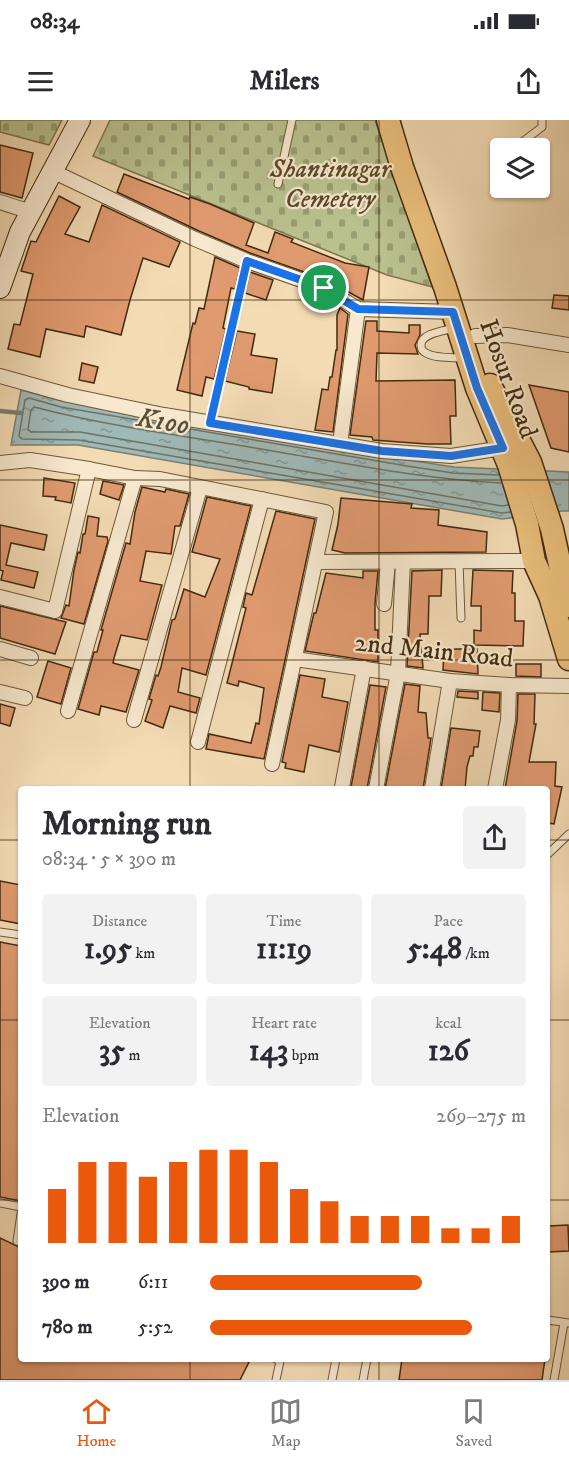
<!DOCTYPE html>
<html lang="en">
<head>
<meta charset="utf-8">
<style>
  :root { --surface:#fff; --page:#f2f2f3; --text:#2b2b33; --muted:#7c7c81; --line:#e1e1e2; --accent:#ea580c }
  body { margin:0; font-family:"IM FELL DW Pica",serif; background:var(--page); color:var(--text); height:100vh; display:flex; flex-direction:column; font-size:22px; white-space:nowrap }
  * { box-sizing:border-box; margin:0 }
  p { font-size:20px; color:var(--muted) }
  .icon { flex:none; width:33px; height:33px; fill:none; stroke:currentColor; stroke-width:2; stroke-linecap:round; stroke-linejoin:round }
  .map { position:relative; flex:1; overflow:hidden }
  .panel { position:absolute; left:18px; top:666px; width:532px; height:576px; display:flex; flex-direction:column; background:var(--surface); border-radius:6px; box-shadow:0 2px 4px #0004 }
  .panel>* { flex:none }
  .fabs { position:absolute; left:490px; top:18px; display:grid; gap:12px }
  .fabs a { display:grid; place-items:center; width:60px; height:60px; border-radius:6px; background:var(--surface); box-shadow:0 2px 4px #0004; font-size:30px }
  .pin { position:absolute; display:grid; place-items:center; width:51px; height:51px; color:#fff; margin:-26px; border:3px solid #fff; border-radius:50%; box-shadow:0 2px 6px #0007 }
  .round { display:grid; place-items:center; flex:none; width:63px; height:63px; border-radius:6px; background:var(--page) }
  .overview { display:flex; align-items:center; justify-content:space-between; height:102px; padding:0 24px }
  h1 { font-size:33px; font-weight:700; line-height:45px }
  .figures { display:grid; grid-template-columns:repeat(3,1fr); gap:9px; height:102px; padding:6px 24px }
  .figures div { display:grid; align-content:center; border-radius:6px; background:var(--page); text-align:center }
  .figures b { font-size:30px; font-weight:700 }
  .figures small { font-size:16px; font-weight:400 }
  .figures p { font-size:16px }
  .chart { height:168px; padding:12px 24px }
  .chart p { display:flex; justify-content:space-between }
  .chart svg { width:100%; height:108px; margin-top:6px; stroke:var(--accent); stroke-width:6 }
  ul { padding:0 24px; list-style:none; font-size:20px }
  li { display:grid; grid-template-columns:96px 72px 1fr; align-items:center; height:45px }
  li i { height:15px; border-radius:8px; background:var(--accent) }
  .status { display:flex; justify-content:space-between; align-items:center; height:42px; padding:0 30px; background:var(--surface); direction:ltr }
  .status svg { height:16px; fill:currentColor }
  header { display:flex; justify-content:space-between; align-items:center; height:78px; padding:0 24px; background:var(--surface); font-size:27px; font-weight:700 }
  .menu { display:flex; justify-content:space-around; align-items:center; height:84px; border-top:2px solid var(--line); background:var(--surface); font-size:16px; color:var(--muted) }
  .menu a { display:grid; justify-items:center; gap:3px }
  .menu .active { color:var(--accent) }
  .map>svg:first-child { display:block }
  .cemetery { fill:url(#cemetery-stones); stroke:#7e764e; stroke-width:1.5 }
  .water { fill:url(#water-ripples); stroke:#7a8073; stroke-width:1.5 }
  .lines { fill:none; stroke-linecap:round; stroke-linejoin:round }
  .shore { stroke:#707262; stroke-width:1.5 }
  .stream { stroke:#7a8073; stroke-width:4.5 }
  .building { fill:#e09a70; stroke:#422b0e; stroke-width:1.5 }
  .lane-casing { stroke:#6e5738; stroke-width:9 }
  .street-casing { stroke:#6e5738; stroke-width:16 }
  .secondary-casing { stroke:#422b0e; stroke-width:22 }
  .primary-casing { stroke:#422b0e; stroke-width:25 }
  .lane { stroke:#f7e8ce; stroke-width:7 }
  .street { stroke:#f7e8ce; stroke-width:14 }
  .secondary { stroke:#f7e8ce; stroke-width:20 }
  .primary { stroke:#eabe7a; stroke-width:22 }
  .route-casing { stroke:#fff; stroke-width:12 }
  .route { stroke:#1a73e8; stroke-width:8 }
  .grid { fill:none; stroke:#422b0e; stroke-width:1.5; stroke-opacity:0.55 }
  .labels { text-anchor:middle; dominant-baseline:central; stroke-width:4.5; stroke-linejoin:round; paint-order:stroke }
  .park-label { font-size:26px; font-style:italic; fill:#5a4928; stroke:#f7e8ce }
  .street-label { font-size:26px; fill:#422b0e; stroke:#f7e8ce }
  .water-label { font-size:27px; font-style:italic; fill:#594e38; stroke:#f7e8ce }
</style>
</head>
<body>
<div class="status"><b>08:34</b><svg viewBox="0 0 49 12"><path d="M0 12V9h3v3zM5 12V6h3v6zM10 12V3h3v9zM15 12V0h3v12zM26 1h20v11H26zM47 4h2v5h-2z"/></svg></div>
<header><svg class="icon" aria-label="menu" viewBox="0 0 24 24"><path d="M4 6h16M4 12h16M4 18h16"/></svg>Milers<svg class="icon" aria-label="share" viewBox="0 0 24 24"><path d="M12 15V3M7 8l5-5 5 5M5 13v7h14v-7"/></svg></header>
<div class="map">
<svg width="569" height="1260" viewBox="0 0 569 1260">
  <defs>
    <pattern id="cemetery-stones" width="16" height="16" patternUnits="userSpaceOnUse" patternTransform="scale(1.5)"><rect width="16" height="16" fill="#b9c18f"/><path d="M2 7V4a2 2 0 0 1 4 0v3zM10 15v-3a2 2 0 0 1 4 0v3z" fill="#989d73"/></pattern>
    <pattern id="water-ripples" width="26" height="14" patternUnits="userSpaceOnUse" patternTransform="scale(1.5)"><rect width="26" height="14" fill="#9fb9b7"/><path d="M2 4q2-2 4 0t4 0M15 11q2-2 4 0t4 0" fill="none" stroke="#839793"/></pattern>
  </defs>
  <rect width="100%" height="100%" fill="#f3dbb4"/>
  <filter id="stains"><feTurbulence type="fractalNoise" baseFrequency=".00333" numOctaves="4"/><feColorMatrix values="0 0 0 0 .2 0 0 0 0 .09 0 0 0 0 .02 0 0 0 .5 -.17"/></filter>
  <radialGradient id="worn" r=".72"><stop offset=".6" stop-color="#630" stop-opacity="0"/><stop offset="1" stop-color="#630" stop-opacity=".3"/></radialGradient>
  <g class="cemetery">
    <path d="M0,0H62L49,25L0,12Z"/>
    <path d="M110,0H375L432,167L387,155L93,36Z"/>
  </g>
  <path class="water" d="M21,270L62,281L408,340L454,347L569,352V391H562L502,399L78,325H11Z"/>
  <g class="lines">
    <g class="shore">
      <path d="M499,355L453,353L407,346L61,287L29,278L25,280L19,316L22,319L79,320L502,393L510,392"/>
      <path d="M501,363C422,359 345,343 267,330C190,317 111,307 34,287L31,290L28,309L31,312H80L502,386L508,385"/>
    </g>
    <path class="stream" d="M0,291L21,293"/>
  </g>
  <g class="building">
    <path d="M0,25L33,33L22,78L0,72Z"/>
    <path d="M124,54L189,79L190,77L210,84L254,103L246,125L268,133L275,112L293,119L291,122L345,143L369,147L363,180L327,160L250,133L199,111L117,72Z"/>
    <path d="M59,76L80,87L65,114L89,122L102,85L180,122L169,147L143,138L130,180L121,215L86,206L84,217L46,209L40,237L8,229L14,204L20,205L33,154L21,151L31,121L36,122Z"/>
    <path d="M215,137L240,148L235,169L231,168L223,208L226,209L214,259L206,257L202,276L177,270L193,203L195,204L199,188L204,189Z"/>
    <path d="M250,152L273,160L266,180L245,173Z"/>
    <path d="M554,175L569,176V190L552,188Z"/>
    <path d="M340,188L348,194L333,312L315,310L322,269L328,270L330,257H332L336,230H337V195Z"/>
    <path d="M366,201H377V211L409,213V205H420V215L415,225L418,234L377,233L376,261L455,260L456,296H450L451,324H427L373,320L372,317L350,315Z"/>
    <path d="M237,211L255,214L251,235L277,239L272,273L249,269V267L225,261Z"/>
    <path d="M82,243L98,247L94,263L79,260Z"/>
    <path d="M529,265L569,272V332L551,328Z"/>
    <path d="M44,358L75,363L71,383L55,380L56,377L43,376Z"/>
    <path d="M103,361L124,365L119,380L100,374Z"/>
    <path d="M142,367L165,372L166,369L189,374L180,406H175L171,434L146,431L140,461L162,465L147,520L121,515L114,538L113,543L139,550L126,592L101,586L99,595L78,589L94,532H97L103,510H101L126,423L130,424L135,392Z"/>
    <path d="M207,377L251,386L206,555L182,548L178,572L200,578L196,593L170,586L163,608L145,601L152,580L149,579L156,555L158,556L161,547L172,500L175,499L184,469L205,477L220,439L192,432Z"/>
    <path d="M341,378L412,384L411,388L439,390L438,405L487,412L486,432L345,433L332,430L338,404Z"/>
    <path d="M276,391L315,399L264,639L206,629L209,614L251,623L256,603L259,604L264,568L239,561L238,566L227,563L246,488L243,487L246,473L252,475Z"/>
    <path d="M88,396L99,398L97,416L107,417L108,421L84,504L61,498L66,485L69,486L74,450L78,432L80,433L83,414H85Z"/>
    <path d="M0,405L47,415L44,430L11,423L6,445L38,452L34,468L1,460L3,451L0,450Z"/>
    <path d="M442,450L441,476H429L428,514H420L423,548L407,546L412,451Z"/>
    <path d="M473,450L513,451L512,473H515V501H524L523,526L474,525V510L481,511V486H471Z"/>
    <path d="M363,451H378L375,483V510H378V542L305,531L314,493H316L326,453L363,458Z"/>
    <path d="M0,486L66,502L55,534L0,518Z"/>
    <path d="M457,529H477L478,554L443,550L444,530Z"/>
    <path d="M48,541L71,548L61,584L37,577Z"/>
    <path d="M516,544H541V557L516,556Z"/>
    <path d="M300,555L325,559L322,577L348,582L339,632L309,625L304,652L285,648L286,643L282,642Z"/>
    <path d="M405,564L420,566L418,592L426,593L428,618H431L423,669H385Z"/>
    <path d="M370,565L386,567L367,669H360L351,667Z"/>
    <path d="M458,571L478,572V579L457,577Z"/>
    <path d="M483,572L500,573L499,592L482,590Z"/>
    <path d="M518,574H535L534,604H536L529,642H556L555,666L562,667L554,704L548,703V669H505L517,601Z"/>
    <path d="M0,584L15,588L10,606L0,603Z"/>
    <path d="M451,608L480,611L478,627H474L473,636H470L467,647L465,669H441Z"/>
    <path d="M0,761L21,765V804L0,800Z"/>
    <path d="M0,822L21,826V1081L0,1077Z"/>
    <path d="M568,1105L569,1131L548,1132V1106Z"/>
    <path d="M0,1118L21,1128V1239H243L249,1242L240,1260H0Z"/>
    <path d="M402,1239H545L542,1260H399Z"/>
  </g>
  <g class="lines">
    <g class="lane-casing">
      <g id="lane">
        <path d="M520,28L521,23L542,7V0"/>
        <path d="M278,64L292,0"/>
        <path d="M454,208C444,211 421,213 421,225C421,229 422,231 426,233C436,239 453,237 464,238"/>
        <path d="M210,303L247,141"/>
        <path d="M459,442L461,498"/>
        <path d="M548,734L569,714"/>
        <path d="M0,812L21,815"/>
        <path d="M0,1083L21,1087"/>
        <path d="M21,1094L17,1121L21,1122"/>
        <path d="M548,1200L569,1203"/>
        <path d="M276,1239L280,1241L276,1260"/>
        <path d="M332,1260L336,1239"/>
        <path d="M363,1260L367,1239"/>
        <path d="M554,1260L564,1203"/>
      </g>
    </g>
    <g class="street-casing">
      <g id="street">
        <path d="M52,51L195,119L247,141L324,168L358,189L453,192"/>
        <path d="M0,82L31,92"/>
        <path d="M475,216L507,215L569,225"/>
        <path d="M0,256L68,275L164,295L382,331L451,336L503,328"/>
        <path d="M340,324L358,189"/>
        <path d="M0,343L30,340L89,349L135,358L160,359L326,392L272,644"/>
        <path d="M316,442L534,441"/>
        <path d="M0,477L55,491L89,349"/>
        <path d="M384,484L388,442"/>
        <path d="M0,529L31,538"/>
        <path d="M295,539L450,561L509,565L569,566"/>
        <path d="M0,572L25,578"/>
        <path d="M68,591L135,358"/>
        <path d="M134,600L200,368"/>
        <path d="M198,622L262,379"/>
        <path d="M342,667L364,548"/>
        <path d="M376,669L398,553L403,442"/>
        <path d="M432,669L450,561"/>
        <path d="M495,669L508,600L509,565"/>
      </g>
    </g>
    <g class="secondary-casing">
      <path id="secondary" d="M0,168L20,112L80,0"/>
    </g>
    <g class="primary-casing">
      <g id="primary">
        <path d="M388,0L402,47L445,167L477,268L509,345L527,404L534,441L550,476L569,539"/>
        <path d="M490,265L530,342L552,409L569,486"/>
      </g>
    </g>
    <use href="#lane" class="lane"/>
    <use href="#street" class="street"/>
    <use href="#secondary" class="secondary"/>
    <use href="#primary" class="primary"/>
  </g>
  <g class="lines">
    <g class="route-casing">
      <path id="route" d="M247,141L324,168L358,189L453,192L477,268L503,328L451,336L382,331L210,303Z"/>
    </g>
    <use href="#route" class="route"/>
  </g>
  <path class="grid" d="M190,0V669M379,0V669M0,180H569M0,360H569M0,540H569M0,720H21M548,720H569M0,900H21M548,900H569M0,1080H21M548,1080H569M190,1239V1260M379,1239V1260"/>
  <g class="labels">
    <g class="park-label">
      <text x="330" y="49">Shantinagar<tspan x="330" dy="30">Cemetery</tspan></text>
    </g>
    <g class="street-label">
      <text transform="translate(508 259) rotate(70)">Hosur Road</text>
      <text transform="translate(434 531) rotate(6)">2nd Main Road</text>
    </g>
    <g class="water-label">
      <text transform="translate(163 302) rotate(10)">K100</text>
    </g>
  </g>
  <rect width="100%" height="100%" filter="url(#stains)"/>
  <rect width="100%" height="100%" fill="url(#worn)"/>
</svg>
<div class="fabs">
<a><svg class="icon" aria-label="layers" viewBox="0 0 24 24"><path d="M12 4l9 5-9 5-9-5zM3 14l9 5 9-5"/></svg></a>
</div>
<div class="pin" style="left:324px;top:168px;background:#1e9e55"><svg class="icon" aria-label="arrive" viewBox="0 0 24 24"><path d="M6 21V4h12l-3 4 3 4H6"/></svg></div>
<section class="panel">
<div class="overview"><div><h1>Morning run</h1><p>08:34 · 5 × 390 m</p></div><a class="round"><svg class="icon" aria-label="share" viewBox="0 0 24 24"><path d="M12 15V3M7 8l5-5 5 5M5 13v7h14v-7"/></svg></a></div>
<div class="figures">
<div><p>Distance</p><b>1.95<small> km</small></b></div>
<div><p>Time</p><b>11:19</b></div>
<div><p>Pace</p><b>5:48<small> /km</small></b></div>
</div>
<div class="figures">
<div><p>Elevation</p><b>35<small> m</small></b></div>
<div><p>Heart rate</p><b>143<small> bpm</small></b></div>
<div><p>kcal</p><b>126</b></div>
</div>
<div class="chart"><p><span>Elevation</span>269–275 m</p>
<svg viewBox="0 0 160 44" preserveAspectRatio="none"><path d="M5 44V22M15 44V11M25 44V11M35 44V17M45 44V11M55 44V6M65 44V6M75 44V11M85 44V22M95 44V27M105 44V33M115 44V33M125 44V33M135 44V38M145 44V38M155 44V33"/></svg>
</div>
<ul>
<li><b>390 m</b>6:11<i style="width:67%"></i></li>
<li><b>780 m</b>5:52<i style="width:83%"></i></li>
</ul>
</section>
</div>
<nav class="menu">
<a class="active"><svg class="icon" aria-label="home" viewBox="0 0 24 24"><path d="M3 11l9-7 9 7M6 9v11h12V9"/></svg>Home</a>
<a><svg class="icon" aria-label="map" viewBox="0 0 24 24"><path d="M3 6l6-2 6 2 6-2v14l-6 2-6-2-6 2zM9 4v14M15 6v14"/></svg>Map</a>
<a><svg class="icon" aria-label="saved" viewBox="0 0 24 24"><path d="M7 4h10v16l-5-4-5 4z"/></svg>Saved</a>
</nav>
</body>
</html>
